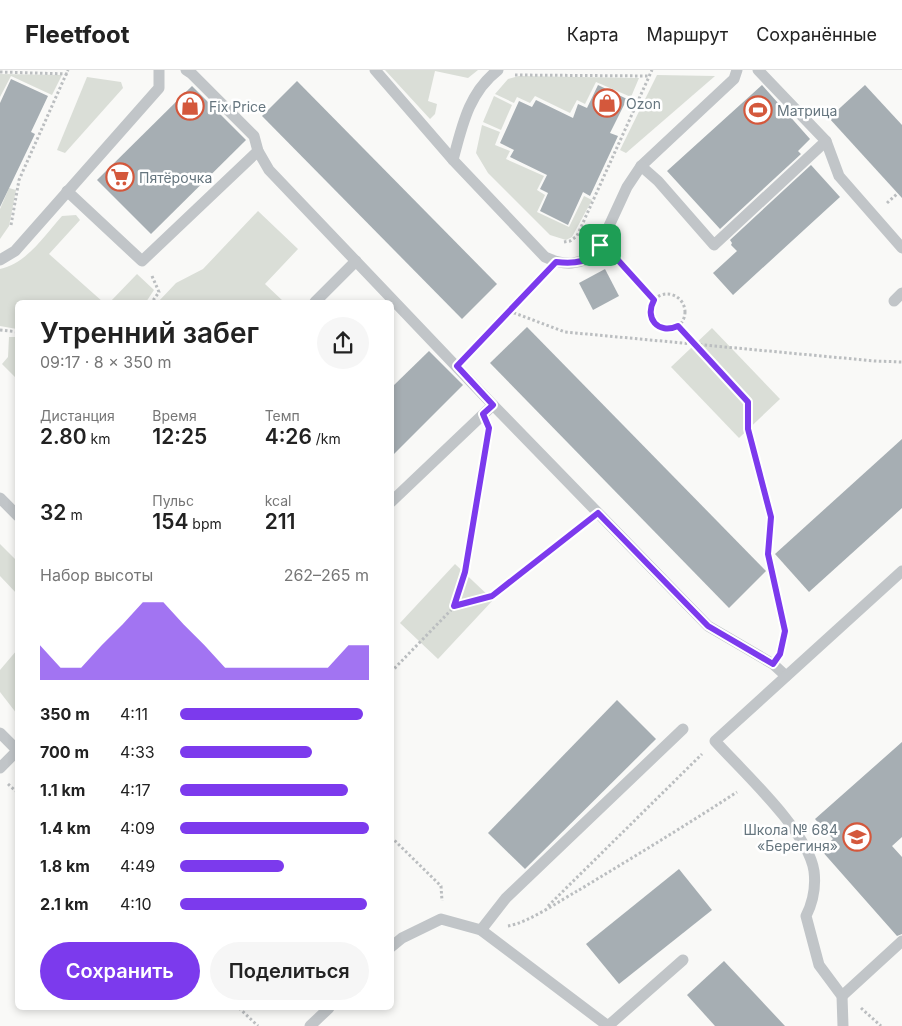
<!DOCTYPE html>
<html lang="ru">
<head>
<meta charset="utf-8">
<style>
  :root { --surface:#fff; --page:#f6f6f6; --text:#222; --muted:#767676; --line:#e0e0e0; --accent:#7c3aed }
  body { margin:0; font-family:Inter,sans-serif; background:var(--page); color:var(--text); height:100vh; display:flex; flex-direction:column; font-size:19px; white-space:nowrap }
  * { box-sizing:border-box; margin:0 }
  p { font-size:16px; color:var(--muted) }
  .icon { flex:none; width:28px; height:28px; fill:none; stroke:currentColor; stroke-width:2; stroke-linecap:round; stroke-linejoin:round }
  .map { position:relative; flex:1; overflow:hidden }
  .sheet { position:absolute; left:15px; top:230px; width:379px; height:710px; display:flex; flex-direction:column; background:var(--surface); border-radius:8px; box-shadow:0 2px 8px #0003 }
  .sheet>* { flex:none }
  .pin { position:absolute; display:grid; place-items:center; width:42px; height:42px; color:#fff; margin:-21px; border-radius:10px; box-shadow:0 2px 8px #0006 }
  .round { display:grid; place-items:center; flex:none; width:52px; height:52px; border-radius:26px; background:var(--page) }
  .overview { display:flex; align-items:center; justify-content:space-between; height:85px; padding:0 25px }
  h1 { font-size:28px; font-weight:600; line-height:38px }
  .stats { display:grid; grid-template-columns:repeat(3,1fr); gap:8px; height:85px; padding:5px 25px }
  .stats div { display:grid; align-content:center }
  .stats b { font-size:21px; font-weight:600 }
  .stats small { font-size:14px; font-weight:400 }
  .stats p { font-size:14px }
  .chart { height:140px; padding:10px 25px }
  .chart p { display:flex; justify-content:space-between }
  .chart svg { width:100%; height:90px; margin-top:5px; fill:var(--accent); opacity:.7 }
  .action { display:flex; gap:10px; margin-top:auto; padding:10px 25px }
  .action a { flex:1; height:58px; border-radius:30px; background:var(--accent); color:#fff; font-size:20px; font-weight:600; line-height:58px; text-align:center }
  .action a+a { background:var(--page); color:var(--text) }
  ul { padding:0 25px; list-style:none; font-size:16px }
  li { display:grid; grid-template-columns:80px 60px 1fr; align-items:center; height:38px }
  li i { height:12px; border-radius:6px; background:var(--accent) }
  header { display:flex; align-items:center; gap:30px; box-sizing:border-box; height:70px; padding:0 25px; background:var(--surface); border-bottom:1px solid var(--line) }
  header strong { font-size:24px }
  nav { display:flex; gap:28px; margin-inline-start:auto; font-size:18px }
  .map>svg:first-child { display:block }
  .green { fill:#daded7 }
  .building { fill:#a6aeb3 }
  .lines { fill:none; stroke-linecap:round; stroke-linejoin:round }
  .path { stroke:#bbbec0; stroke-width:3; stroke-dasharray:2.5 2.5; stroke-linecap:butt }
  .service { stroke:#c1c5c8; stroke-width:11 }
  .route-casing { stroke:#fff; stroke-width:10 }
  .route { stroke:#7c3aed; stroke-width:6 }
  .labels { text-anchor:middle; dominant-baseline:central; stroke-width:5; stroke-linejoin:round; paint-order:stroke }
  .poi-label { font-size:14px; fill:#66767f; stroke:#fff; text-anchor:start }
</style>
</head>
<body>
<header>
<strong>Fleetfoot</strong>
<nav><a>Карта</a><a>Маршрут</a><a>Сохранённые</a></nav>
</header>
<div class="map">
<svg width="902" height="956" viewBox="0 0 902 956">
  <rect width="100%" height="100%" fill="#f9f9f7"/>
  <g class="green">
    <path d="M385,0H478L468,8L435,1L428,31L437,34L435,44L430,49Z"/>
    <path d="M0,4L62,5L52,25L11,6L0,27Z"/>
    <path d="M657,5L715,6L626,83L620,80Z"/>
    <path d="M519,6L639,8L631,27L596,12L585,34L577,30L570,43L535,26L530,33L517,27L514,33L495,24L508,9Z"/>
    <path d="M87,7L121,12L123,18L65,83L57,80Z"/>
    <path d="M494,26L512,35L501,60L483,52Z"/>
    <path d="M482,55L500,62L495,75L510,81L506,89L544,106L537,120L545,125L537,142L569,157L584,126L592,130L572,167L566,170L550,165L488,103L476,83Z"/>
    <path d="M9,118L16,120L9,156L0,169V139Z"/>
    <path d="M258,141L298,179L265,214L284,232H158L176,213L203,199Z"/>
    <path d="M76,145L80,150L49,184L103,232H18L17,259L0,256V199C26,194 45,165 62,146Z"/>
    <path d="M137,204L154,220L146,232H110Z"/>
    <path d="M712,258L780,329L739,368L671,297Z"/>
    <path d="M9,267H17V309L2,294L8,287Z"/>
    <path d="M0,474L17,491V524L0,506Z"/>
    <path d="M455,494L493,530L438,589L400,553Z"/>
    <path d="M17,580V644L0,622V600Z"/>
  </g>
  <g class="building">
    <path d="M11,9L48,26L31,62L35,64L0,137V33Z"/>
    <path d="M297,11L497,214L462,249L262,46Z"/>
    <path d="M598,15L627,29L610,63L618,66L590,126L583,122L568,155L540,141L548,123L540,119L547,105L510,87L514,80L500,73L519,31L532,37L536,30L573,48L578,34L587,38Z"/>
    <path d="M762,15L810,69L798,81L801,84L720,159L667,101Z"/>
    <path d="M865,15L902,55V128L829,48Z"/>
    <path d="M192,16L246,70L151,164L97,110Z"/>
    <path d="M811,95L840,127L733,225L713,203L737,181L731,175L732,173L730,170Z"/>
    <path d="M605,199L619,226L593,240L579,213Z"/>
    <path d="M527,257L766,501L729,538L490,293Z"/>
    <path d="M429,281L463,315L391,387V318Z"/>
    <path d="M902,369V438L809,522L775,484Z"/>
    <path d="M617,630L656,669L525,799L488,763Z"/>
    <path d="M902,672V767L892,776L902,787V864L897,866L821,780L833,769L815,749Z"/>
    <path d="M679,799L712,840L619,914L586,874Z"/>
    <path d="M724,891L785,956H715L687,925Z"/>
  </g>
  <g class="lines">
    <g class="path">
      <path d="M0,2L68,4"/>
      <path d="M515,5L650,6"/>
      <path d="M887,133L898,123"/>
      <path d="M11,155L19,110L68,0"/>
      <path d="M564,172L570,171L577,166L652,0"/>
      <path d="M616,187L654,230"/>
      <path d="M152,206L159,222L152,232"/>
      <circle cx="667" cy="242" r="18"/>
      <path d="M509,241L565,262L875,291L902,292"/>
      <path d="M678,256L748,333V359L771,447L768,483L785,561L781,578"/>
      <path d="M0,260L18,262"/>
      <path d="M468,284L544,206"/>
      <path d="M454,537L492,526L584,454"/>
      <path d="M391,602L454,537L465,503L487,368"/>
      <path d="M8,714L18,723"/>
      <path d="M391,767L441,816L442,831"/>
      <path d="M548,836L702,684"/>
      <path d="M508,856C530,852 559,831 579,820C632,788 685,756 737,722"/>
      <path d="M239,938L258,956"/>
      <path d="M861,938L881,956"/>
    </g>
    <g class="service">
      <path d="M186,0L192,4L254,66L258,81L269,100L493,335L708,556L773,594L786,606"/>
      <path d="M375,0L453,90L545,187C564,196 580,196 597,182L627,117L641,96L734,9L737,0"/>
      <path d="M758,0L826,71L839,106L902,178"/>
      <path d="M453,90C462,56 469,22 498,0"/>
      <path d="M641,96L658,111L714,175L826,71"/>
      <path d="M67,121L142,191L258,81"/>
      <path d="M0,190L15,181L159,18V0"/>
      <path d="M894,231L902,223"/>
      <path d="M315,232L356,191"/>
      <path d="M0,428L18,446"/>
      <path d="M391,432L493,335"/>
      <path d="M0,663L17,680"/>
      <path d="M0,698L18,680"/>
      <path d="M481,860L506,828L683,659"/>
      <path d="M391,877L402,868L441,849L481,860L608,956"/>
      <path d="M842,926L902,871"/>
      <path d="M310,956L329,938"/>
      <path d="M608,956L683,890"/>
      <path d="M843,956L842,926L819,895L806,846C813,832 816,817 814,801C808,761 743,702 715,671L902,501"/>
    </g>
  </g>
  <g class="lines">
    <g class="route-casing">
      <path id="route" d="M600,175L607,178L654,230C644,248 658,265 678,256L748,332V359L771,447L768,484L785,561L780,584L773,594L708,556L598,443L492,526L454,536L465,502L489,358L483,344L493,335L457,296L556,192C574,194 592,193 600,175Z"/>
    </g>
    <use href="#route" class="route"/>
  </g>
  <defs>
    <g id="shop-ring" transform="scale(1.4375)"><circle r="9.5" fill="#fff" stroke="#d4583c" stroke-width="1.5"/><path d="M-5-2.5h2.3a2.7 3.5 0 0 1 5.4 0H5L5.5 6h-11ZM-1.5-2.5h3a1.5 2.3 0 0 0-3 0Z" fill="#d4583c"/></g>
    <g id="stadium-ring" transform="scale(1.4375)"><circle r="9.5" fill="#fff" stroke="#d4583c" stroke-width="1.5"/><path d="M0-5a6.5 5 0 1 0 0 10a6.5 5 0 1 0 0-10ZM-3.5-1.8h7v3.6h-7Z" fill="#d4583c"/></g>
    <g id="supermarket-ring" transform="scale(1.4375)"><circle r="9.5" fill="#fff" stroke="#d4583c" stroke-width="1.5"/><path d="M-6-5.5h2.5l.6 2H6L4.5 2H-2.5L-4.4-4H-6ZM-1.5 3.2a1.3 1.3 0 1 0 .1 0ZM3 3.2a1.3 1.3 0 1 0 .1 0Z" fill="#d4583c"/></g>
    <g id="school-ring" transform="scale(1.4375)"><circle r="9.5" fill="#fff" stroke="#d4583c" stroke-width="1.5"/><path d="M0-5L7-2L0 1L-7-2ZM-4 1L0 2.5L4 1V4Q0 6-4 4Z" fill="#d4583c"/></g>
  </defs>
  <g fill-rule="evenodd">
    <use href="#shop-ring" x="607" y="33"/>
    <use href="#shop-ring" x="190" y="36"/>
    <use href="#stadium-ring" x="758" y="40"/>
    <use href="#supermarket-ring" x="120" y="107"/>
    <use href="#school-ring" x="857" y="767"/>
  </g>
  <g class="labels">
    <g class="poi-label">
      <text x="626" y="33">Ozon</text>
      <text x="209" y="36">Fix Price</text>
      <text x="777" y="40">Матрица</text>
      <text x="139" y="107">Пятёрочка</text>
      <text x="838" y="759" text-anchor="end">Школа № 684<tspan x="838" dy="16">«Берегиня»</tspan></text>
    </g>
  </g>
</svg>
<div class="pin" style="left:600px;top:175px;background:#1e9e55"><svg class="icon" aria-label="arrive" viewBox="0 0 24 24"><path d="M6 21V4h12l-3 4 3 4H6"/></svg></div>
<section class="sheet">
<div class="overview"><div><h1>Утренний забег</h1><p>09:17 · 8 × 350 m</p></div><a class="round"><svg class="icon" aria-label="share" viewBox="0 0 24 24"><path d="M12 15V3M7 8l5-5 5 5M5 13v7h14v-7"/></svg></a></div>
<div class="stats">
<div><p>Дистанция</p><b>2.80<small> km</small></b></div>
<div><p>Время</p><b>12:25</b></div>
<div><p>Темп</p><b>4:26<small> /km</small></b></div>
</div>
<div class="stats">
<div><b>32<small> m</small></b></div>
<div><p>Пульс</p><b>154<small> bpm</small></b></div>
<div><p>kcal</p><b>211</b></div>
</div>
<div class="chart"><p><span>Набор высоты</span>262–265 m</p>
<svg viewBox="0 0 160 44" preserveAspectRatio="none"><path d="M0 44V27L10 38L20 38L30 27L40 17L50 6L60 6L70 17L80 27L90 38L100 38L110 38L120 38L130 38L140 38L150 27L160 27V44z"/></svg>
</div>
<ul>
<li><b>350 m</b>4:11<i style="width:97%"></i></li>
<li><b>700 m</b>4:33<i style="width:70%"></i></li>
<li><b>1.1 km</b>4:17<i style="width:89%"></i></li>
<li><b>1.4 km</b>4:09<i style="width:100%"></i></li>
<li><b>1.8 km</b>4:49<i style="width:55%"></i></li>
<li><b>2.1 km</b>4:10<i style="width:99%"></i></li>
</ul>
<div class="action"><a>Сохранить</a><a>Поделиться</a></div>
</section>
</div>
</body>
</html>
